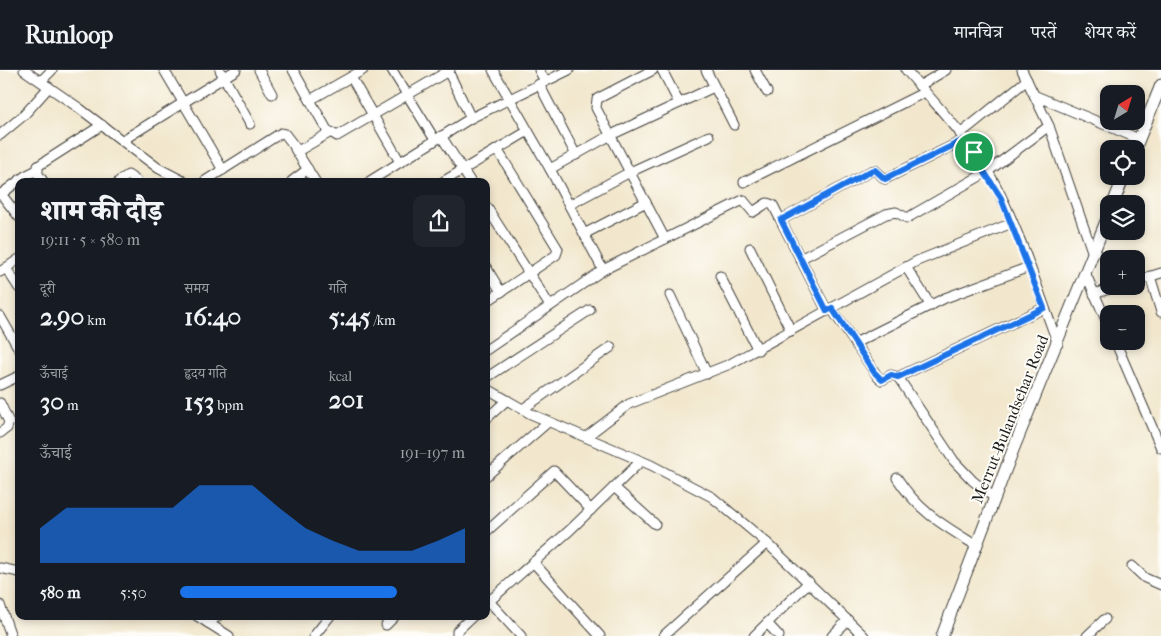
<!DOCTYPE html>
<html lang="hi">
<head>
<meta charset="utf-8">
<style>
  :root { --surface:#171b24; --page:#20242c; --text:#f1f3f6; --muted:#9ea1a6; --line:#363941; --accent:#1a73e8 }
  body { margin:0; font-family:"IM FELL French Canon","Noto Serif Devanagari",serif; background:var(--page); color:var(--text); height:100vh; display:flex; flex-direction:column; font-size:19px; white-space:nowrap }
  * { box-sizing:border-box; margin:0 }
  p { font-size:16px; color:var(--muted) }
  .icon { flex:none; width:28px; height:28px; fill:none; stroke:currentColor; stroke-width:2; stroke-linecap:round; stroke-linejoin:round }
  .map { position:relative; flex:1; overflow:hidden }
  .details { position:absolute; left:15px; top:108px; width:475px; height:442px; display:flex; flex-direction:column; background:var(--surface); border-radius:10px; box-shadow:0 2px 8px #0003 }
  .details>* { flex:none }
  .needle { width:32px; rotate:38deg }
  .tools { position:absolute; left:1100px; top:15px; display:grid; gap:10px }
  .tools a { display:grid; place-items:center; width:45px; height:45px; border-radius:10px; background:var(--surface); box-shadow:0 2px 8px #0003; font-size:25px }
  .pin { position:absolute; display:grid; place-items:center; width:42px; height:42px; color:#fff; margin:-21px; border:2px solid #fff; border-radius:50%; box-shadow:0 1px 5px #0007 }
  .round { display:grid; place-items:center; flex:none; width:52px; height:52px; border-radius:10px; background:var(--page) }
  .summary { display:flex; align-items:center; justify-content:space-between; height:85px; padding:0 25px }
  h1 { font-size:28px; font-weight:800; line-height:38px }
  .figures { display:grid; grid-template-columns:repeat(3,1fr); gap:8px; height:85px; padding:5px 25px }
  .figures div { display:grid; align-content:center }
  .figures b { font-size:25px; font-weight:800 }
  .figures small { font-size:14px; font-weight:400 }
  .figures p { font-size:14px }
  .chart { height:140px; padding:10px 25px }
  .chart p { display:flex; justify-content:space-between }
  .chart svg { width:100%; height:90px; margin-top:5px; fill:var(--accent); opacity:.7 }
  ul { padding:0 25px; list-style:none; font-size:16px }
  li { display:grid; grid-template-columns:80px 60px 1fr; align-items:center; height:38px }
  li i { height:12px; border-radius:6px; background:var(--accent) }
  header { display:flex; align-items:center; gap:30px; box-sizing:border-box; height:70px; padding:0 25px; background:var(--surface); border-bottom:1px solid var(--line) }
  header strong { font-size:24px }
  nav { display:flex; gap:28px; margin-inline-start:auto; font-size:18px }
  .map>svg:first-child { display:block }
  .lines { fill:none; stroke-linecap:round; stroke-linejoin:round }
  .minor-casing { stroke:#3c3a37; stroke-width:11 }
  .major-casing { stroke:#3c3a37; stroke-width:13 }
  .minor { stroke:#fff; stroke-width:9 }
  .major { stroke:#fff; stroke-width:11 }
  .route-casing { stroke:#fff; stroke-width:10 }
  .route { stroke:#1a73e8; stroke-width:6 }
  .labels { text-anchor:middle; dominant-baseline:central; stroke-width:4; stroke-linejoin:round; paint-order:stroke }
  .street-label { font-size:16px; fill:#1c1c1c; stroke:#fdfcf7 }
</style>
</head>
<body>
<header>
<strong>Runloop</strong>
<nav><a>मानचित्र</a><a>परतें</a><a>शेयर करें</a></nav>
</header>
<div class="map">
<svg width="1161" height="566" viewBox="0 0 1161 566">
  <rect width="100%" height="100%" fill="#fdfcf7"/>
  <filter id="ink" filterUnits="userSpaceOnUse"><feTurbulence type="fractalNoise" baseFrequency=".02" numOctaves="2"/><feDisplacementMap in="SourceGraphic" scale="10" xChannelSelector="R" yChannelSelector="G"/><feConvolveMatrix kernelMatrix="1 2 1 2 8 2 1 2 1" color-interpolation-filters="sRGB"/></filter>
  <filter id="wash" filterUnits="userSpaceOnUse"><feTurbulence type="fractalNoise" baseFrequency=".0096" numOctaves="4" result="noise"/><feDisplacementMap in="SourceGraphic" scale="20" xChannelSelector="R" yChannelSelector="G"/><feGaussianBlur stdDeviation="1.12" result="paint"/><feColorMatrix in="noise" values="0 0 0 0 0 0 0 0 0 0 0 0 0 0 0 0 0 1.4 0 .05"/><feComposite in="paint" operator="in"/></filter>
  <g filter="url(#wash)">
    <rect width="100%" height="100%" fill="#f2e7cd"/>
  </g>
  <g filter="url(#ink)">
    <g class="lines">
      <g class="minor-casing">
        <g id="minor">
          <path d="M24,0L79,38L158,98L183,111"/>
          <path d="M164,0L223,100"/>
          <path d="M220,0L250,54"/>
          <path d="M259,0L272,24"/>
          <path d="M293,0L327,60L337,66L450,0"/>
          <path d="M392,0L435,70"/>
          <path d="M493,0L550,99L603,200"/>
          <path d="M539,0L545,11"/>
          <path d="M653,0L597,29L596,38L665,169"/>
          <path d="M662,0L679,33"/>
          <path d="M706,0L734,55"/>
          <path d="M755,0L767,22"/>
          <path d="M906,0C937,36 972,72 995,114C1021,164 1038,221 1058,274"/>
          <path d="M1022,0L1049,56L1093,184"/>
          <path d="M448,1L471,48"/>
          <path d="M351,7L400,92"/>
          <path d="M41,11L52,0"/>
          <path d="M539,14L576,85"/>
          <path d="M919,16L946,0"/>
          <path d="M1036,26L1139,69"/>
          <path d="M310,30L363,0"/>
          <path d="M960,64L1027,10"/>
          <path d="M0,65L24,45L49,17"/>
          <path d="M441,66L470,111"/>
          <path d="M123,70L236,0"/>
          <path d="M295,79L315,111"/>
          <path d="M550,99L611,65L714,17"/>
          <path d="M43,111L38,104V96L102,55"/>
          <path d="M119,111L128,105L137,111"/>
          <path d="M205,111L281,63L285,64L298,81L329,63"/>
          <path d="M292,111L308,99"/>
          <path d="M370,111L471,48L569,0"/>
          <path d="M444,111L528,61"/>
          <path d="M744,112L925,22"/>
          <path d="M1,124L19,147"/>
          <path d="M0,125L25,106L37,100"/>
          <path d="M569,135L630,102L709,66"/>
          <path d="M486,136L550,236"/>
          <path d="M781,150L871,101L875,100L885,109L964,70"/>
          <path d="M584,164L646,132"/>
          <path d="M750,178L791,261"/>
          <path d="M800,189L886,144L896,142L907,148L987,102L1049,56"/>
          <path d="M486,197L501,222"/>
          <path d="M906,197L931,236"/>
          <path d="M6,198L19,218"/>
          <path d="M0,202L19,189"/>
          <path d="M1085,202L1109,257"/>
          <path d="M720,206L758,280"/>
          <path d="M1150,206L1161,242"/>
          <path d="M1136,211L1161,203"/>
          <path d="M1094,224L1118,216"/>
          <path d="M670,225L707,304"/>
          <path d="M486,232L556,185L558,179L497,79"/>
          <path d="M831,238L878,307L882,310L891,305L898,307L954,391L973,411L995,428"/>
          <path d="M0,246L19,279"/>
          <path d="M1115,271L1161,378"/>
          <path d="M855,273L945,228L1029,197"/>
          <path d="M486,280L603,200L743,130L753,142L767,133L773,135L827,241"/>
          <path d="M898,307L1044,238"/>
          <path d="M486,308L590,240"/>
          <path d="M0,315L19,306"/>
          <path d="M486,318L531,344L651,395L712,427L767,473L864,566"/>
          <path d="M0,333L9,352L7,358L0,363"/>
          <path d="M523,339L611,277"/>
          <path d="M486,349L507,330"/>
          <path d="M586,367L629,334L730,294L917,191L1012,153"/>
          <path d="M486,406L548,352"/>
          <path d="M897,408C919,442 943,455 977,476"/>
          <path d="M614,417L655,454"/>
          <path d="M486,462L554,401L591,440"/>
          <path d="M533,492L600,566"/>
          <path d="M1132,496L1145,508L1161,515"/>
          <path d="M0,498L19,502"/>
          <path d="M486,528L521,566"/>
          <path d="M486,534L570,460L641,391"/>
          <path d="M0,535L11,566"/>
          <path d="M197,546L229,566"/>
          <path d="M208,553L218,546"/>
          <path d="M767,553L779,566"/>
          <path d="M386,555L395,546"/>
          <path d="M314,566L330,546"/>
          <path d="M457,566V561L473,546"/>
          <path d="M663,566L767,473"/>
          <path d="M754,566L809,512"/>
          <path d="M832,566L848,550"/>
          <path d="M1087,566L1105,549"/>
        </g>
      </g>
      <g class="major-casing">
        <g id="major">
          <path d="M1135,79L1161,15"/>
          <path d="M1113,134L1124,106"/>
          <path d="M942,566L1013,380L1109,144"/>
        </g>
      </g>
      <use href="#minor" class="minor"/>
      <use href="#major" class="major"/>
    </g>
  </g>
  <g class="lines" filter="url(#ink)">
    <g class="route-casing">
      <path id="route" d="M964,70L1001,128L1044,238L898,307L891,305L882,310L874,302L832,238L827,241L781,150L871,101L875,100L885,109Z"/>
    </g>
    <use href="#route" class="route"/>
  </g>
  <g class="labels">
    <g class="street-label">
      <text transform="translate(1010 349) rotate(-68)">Merrut-Bulandsehar Road</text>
    </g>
  </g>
</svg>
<div class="tools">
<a><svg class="needle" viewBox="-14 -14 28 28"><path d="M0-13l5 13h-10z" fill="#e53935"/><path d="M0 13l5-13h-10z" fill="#9ea1a6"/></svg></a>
<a><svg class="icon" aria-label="locate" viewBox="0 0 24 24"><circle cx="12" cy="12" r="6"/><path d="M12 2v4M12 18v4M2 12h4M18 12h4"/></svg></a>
<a><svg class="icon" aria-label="layers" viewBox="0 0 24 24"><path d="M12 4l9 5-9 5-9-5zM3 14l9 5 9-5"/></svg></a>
<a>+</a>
<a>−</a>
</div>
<div class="pin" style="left:974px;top:82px;background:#1e9e55"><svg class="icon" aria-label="arrive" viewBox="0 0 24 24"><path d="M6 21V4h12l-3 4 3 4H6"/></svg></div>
<section class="details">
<div class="summary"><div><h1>शाम की दौड़</h1><p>19:11 · 5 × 580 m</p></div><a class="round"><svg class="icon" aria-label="share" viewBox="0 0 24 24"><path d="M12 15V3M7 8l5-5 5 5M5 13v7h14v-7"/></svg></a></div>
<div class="figures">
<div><p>दूरी</p><b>2.90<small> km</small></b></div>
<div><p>समय</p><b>16:40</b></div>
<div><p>गति</p><b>5:45<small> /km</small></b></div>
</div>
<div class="figures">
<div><p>ऊँचाई</p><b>30<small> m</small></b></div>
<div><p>हृदय गति</p><b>153<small> bpm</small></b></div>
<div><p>kcal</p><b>201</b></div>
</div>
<div class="chart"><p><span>ऊँचाई</span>191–197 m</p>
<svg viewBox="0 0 160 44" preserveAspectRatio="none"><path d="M0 44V27L10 17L20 17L30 17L40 17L50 17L60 6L70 6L80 6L90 17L100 27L110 33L120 38L130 38L140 38L150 33L160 27V44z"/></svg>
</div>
<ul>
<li><b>580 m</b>5:50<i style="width:76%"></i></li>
</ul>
</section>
</div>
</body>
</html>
